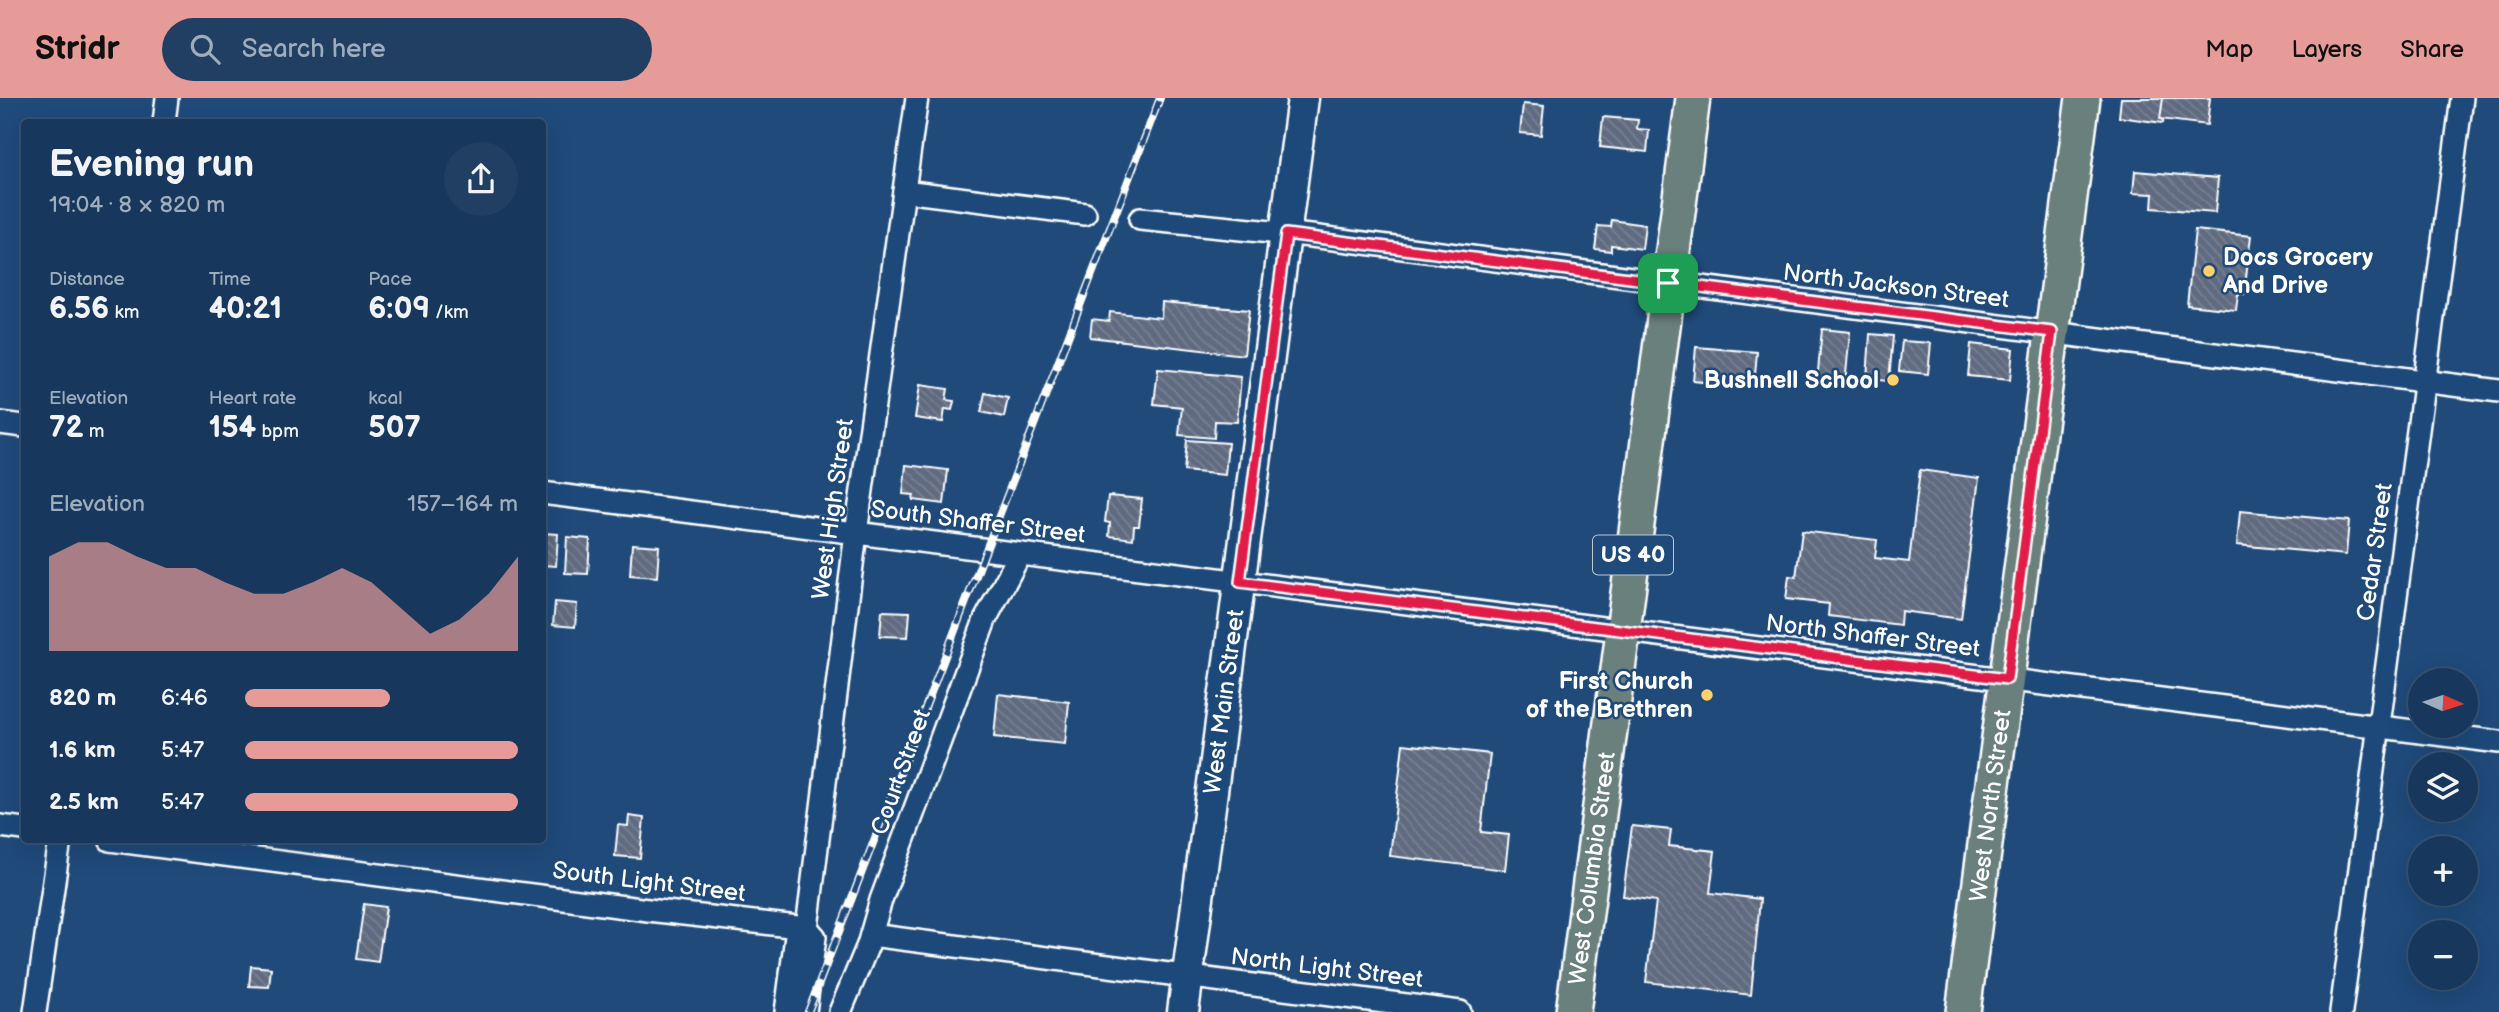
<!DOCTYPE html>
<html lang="en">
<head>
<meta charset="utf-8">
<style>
  :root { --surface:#17385c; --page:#203f62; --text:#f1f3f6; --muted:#9eacbb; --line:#365272; --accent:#e69b98 }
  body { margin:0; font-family:"Balsamiq Sans",sans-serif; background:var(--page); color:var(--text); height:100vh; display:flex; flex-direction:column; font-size:26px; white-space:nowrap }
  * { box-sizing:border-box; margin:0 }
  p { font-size:23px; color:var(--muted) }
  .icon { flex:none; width:38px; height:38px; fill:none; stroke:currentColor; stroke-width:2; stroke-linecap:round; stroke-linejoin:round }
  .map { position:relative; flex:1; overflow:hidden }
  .drawer { position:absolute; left:21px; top:21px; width:525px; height:724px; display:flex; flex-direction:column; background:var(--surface); border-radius:7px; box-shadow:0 7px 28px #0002,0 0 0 2px var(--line) }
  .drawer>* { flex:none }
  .needle { width:46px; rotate:93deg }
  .tools { position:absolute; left:2408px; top:570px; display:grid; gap:14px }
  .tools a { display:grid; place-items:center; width:70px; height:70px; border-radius:50%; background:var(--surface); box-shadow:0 7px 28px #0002,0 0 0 2px var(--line); font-size:35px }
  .pin { position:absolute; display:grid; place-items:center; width:60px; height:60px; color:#fff; margin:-30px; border-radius:14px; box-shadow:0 4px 10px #0006 }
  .round { display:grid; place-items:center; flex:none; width:74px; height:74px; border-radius:37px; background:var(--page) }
  .head { display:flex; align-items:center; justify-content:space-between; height:119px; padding:0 28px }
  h1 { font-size:38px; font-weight:800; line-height:52px }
  .stats { display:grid; grid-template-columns:repeat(3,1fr); gap:10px; height:119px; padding:7px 28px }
  .stats div { display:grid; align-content:center }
  .stats b { font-size:30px; font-weight:800 }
  .stats small { font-size:19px; font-weight:400 }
  .stats p { font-size:19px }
  .chart { height:196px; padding:14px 28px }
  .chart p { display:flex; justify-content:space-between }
  .chart svg { width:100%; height:126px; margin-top:7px; fill:var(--accent); opacity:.7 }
  ul { padding:0 28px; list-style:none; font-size:23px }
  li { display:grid; grid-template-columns:112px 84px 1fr; align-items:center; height:52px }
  li i { height:18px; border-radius:9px; background:var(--accent) }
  header { display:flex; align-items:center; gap:42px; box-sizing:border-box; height:98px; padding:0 35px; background:var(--accent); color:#111 }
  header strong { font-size:33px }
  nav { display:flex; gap:38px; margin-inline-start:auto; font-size:24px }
  .search { width:490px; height:63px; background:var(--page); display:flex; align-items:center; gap:18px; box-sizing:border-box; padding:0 24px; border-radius:38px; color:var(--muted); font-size:26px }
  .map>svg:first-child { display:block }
  .building { fill:url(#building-back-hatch); stroke:#fff; stroke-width:2 }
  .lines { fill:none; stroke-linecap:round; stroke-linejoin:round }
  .street-casing { stroke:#fff; stroke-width:26 }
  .secondary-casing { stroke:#fff; stroke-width:35 }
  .primary-casing { stroke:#fff; stroke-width:38 }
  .street { stroke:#1f4a7a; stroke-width:21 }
  .secondary { stroke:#1f4a7a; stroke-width:30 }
  .primary { stroke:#6a807d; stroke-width:33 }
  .rail-casing { stroke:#fff; stroke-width:8 }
  .rail { stroke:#1f4a7a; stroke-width:5; stroke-dasharray:16; stroke-linecap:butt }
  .route-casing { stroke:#fff; stroke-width:14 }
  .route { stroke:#e11d48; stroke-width:9 }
  .poi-dot { fill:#ffd166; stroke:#1f4a7a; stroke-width:2.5 }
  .labels { text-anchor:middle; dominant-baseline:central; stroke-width:5; stroke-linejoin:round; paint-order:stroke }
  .shield { fill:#1f4a7a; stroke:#bcc9d7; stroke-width:2 }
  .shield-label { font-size:23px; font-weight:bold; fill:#fff }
  .poi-label { font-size:24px; font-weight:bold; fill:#fff; stroke:#1f4a7a; text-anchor:end }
  .street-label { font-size:24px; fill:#fff; stroke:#1f4a7a }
</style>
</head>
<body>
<header>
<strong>Stridr</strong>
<div class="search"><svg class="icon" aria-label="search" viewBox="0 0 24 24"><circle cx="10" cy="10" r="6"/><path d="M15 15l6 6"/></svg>Search here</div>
<nav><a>Map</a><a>Layers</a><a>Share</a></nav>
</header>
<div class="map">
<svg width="2499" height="914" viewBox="0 0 2499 914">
  <defs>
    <pattern id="building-back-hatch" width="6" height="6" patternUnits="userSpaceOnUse" patternTransform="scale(1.75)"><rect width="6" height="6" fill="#606b80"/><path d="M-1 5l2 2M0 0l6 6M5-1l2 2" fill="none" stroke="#788193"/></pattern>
  </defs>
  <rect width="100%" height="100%" fill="#1f4a7a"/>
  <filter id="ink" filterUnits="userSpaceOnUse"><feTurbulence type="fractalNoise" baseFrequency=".0143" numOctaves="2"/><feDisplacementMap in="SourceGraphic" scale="14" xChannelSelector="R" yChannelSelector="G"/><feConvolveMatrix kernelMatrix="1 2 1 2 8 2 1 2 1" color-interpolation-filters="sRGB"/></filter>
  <g filter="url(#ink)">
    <g class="building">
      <path d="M2121,0H2166L2163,25L2119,19Z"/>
      <path d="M2163,0H2210L2207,27L2160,21Z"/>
      <path d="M1523,6L1544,8L1541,37L1520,35Z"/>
      <path d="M1603,19L1638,22L1637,31L1649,32L1647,54L1600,49Z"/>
      <path d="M2135,73L2218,80L2215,115L2152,110L2153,96L2133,95Z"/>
      <path d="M1612,122L1645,127L1642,151L1611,147V153L1595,151L1598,128L1611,129Z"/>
      <path d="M2195,132L2251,138L2244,196H2238L2236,212L2187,207Z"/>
      <path d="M1162,204L1249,212L1244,257L1090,239L1092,221L1109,223L1110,214L1161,220Z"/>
      <path d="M1822,231L1850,234L1845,287L1817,284Z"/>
      <path d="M1870,236L1893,238L1889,283L1867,281Z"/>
      <path d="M1902,243L1931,245L1928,276L1899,273Z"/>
      <path d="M1971,246L2013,251L2010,282L1968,278Z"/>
      <path d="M1696,249L1757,254L1754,289L1693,283Z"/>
      <path d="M1158,271L1241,279L1237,324L1215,323L1214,340L1179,337L1182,309L1154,306Z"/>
      <path d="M920,287L948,291L946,302L954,303L952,312L945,311L943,324L915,320Z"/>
      <path d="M985,295L1008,300L1004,319L981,314Z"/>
      <path d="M1187,342L1228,345L1225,377L1184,373Z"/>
      <path d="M906,367L948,372L944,406L913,402L914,397L903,396Z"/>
      <path d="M1920,372L1979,380L1961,521L1901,513L1900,527L1828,518L1829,506L1786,501L1789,478L1796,479L1802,433L1877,442L1875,460L1909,464Z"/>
      <path d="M1108,398L1142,401L1139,428H1134L1133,441L1109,438L1110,425L1105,424Z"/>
      <path d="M2240,413L2349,423L2346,457L2237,447Z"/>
      <path d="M542,435L558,436L556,468L542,467Z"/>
      <path d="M567,439L590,441L588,476L565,475Z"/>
      <path d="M632,446L659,448L657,479L630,477Z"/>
      <path d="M555,504L577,506L575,529L553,527Z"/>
      <path d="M882,513L910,514L908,539L880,538Z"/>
      <path d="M998,596L1069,604L1065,646L994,639Z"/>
      <path d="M1403,646L1490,656L1481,734L1509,737L1505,772L1390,758Z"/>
      <path d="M629,718L644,720L640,760L615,758L618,727L628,728Z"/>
      <path d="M1632,728L1671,732L1669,748L1715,753L1710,795L1760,801L1751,897L1646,884L1656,803L1623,798Z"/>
      <path d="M364,806L386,809L378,864L356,861Z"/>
      <path d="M251,868L271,870L269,889L249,888Z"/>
    </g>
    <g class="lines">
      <g class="street-casing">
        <g id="street">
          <path d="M164,24L167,0"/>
          <path d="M904,93L1085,116"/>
          <path d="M1140,121L1311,138L2499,293"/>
          <path d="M0,325L24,328"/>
          <path d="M542,395L2499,644"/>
          <path d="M0,728L24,731"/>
          <path d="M110,742L648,812L807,830"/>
          <path d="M871,837L1460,914"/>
          <path d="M35,914L60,742"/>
          <path d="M786,914L796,838L807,830L856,435L917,0"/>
          <path d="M805,914L815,839L807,830"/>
          <path d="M840,914L868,847L881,802L985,522L1020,456"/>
          <path d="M2341,914L2462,0"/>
        </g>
      </g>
      <g class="secondary-casing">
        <g id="secondary">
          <path id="s1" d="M1183,914L1303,0"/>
        </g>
      </g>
      <g class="primary-casing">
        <g id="primary">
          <path id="s2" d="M1573,914L1693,0"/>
          <path id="s3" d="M1963,914L2083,0"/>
        </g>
      </g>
      <use href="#street" class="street"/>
      <use href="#secondary" class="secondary"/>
      <use href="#primary" class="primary"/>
      <g class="rail-casing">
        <path id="rail" d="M808,914L1160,0"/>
      </g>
      <use href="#rail" class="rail"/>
    </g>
  </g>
  <g class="lines" filter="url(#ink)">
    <g class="route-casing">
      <path id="route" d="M1286,136L2052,234L2007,581L1240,484Z"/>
    </g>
    <use href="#route" class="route"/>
  </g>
  <g class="poi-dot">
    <circle cx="2209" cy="173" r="7"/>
    <circle cx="1893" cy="282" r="7"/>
    <circle cx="1707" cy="597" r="7"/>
  </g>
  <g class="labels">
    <rect class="shield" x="1593" y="437.5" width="80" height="39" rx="5"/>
    <g class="shield-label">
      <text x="1633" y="457">US 40</text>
    </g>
    <g class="poi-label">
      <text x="2223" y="159" text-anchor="start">Docs Grocery<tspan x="2223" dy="28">And Drive</tspan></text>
      <text x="1879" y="282">Bushnell School</text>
      <text x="1693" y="583">First Church<tspan x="1693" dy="28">of the Brethren</tspan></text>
    </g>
    <g class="street-label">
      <text transform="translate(1896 188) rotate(7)">North Jackson Street</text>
      <text transform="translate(833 411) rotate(-82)">West High Street</text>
      <text transform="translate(978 424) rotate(7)">South Shaffer Street</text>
      <text transform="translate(2375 454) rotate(-82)">Cedar Street</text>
      <text transform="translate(1873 538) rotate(7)">North Shaffer Street</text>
      <text stroke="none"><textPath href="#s1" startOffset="313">West Main Street</textPath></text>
      <text transform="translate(901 674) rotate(-70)">Court Street</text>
      <text stroke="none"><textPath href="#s3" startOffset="208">West North Street</textPath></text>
      <text stroke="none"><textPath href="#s2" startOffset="145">West Columbia Street</textPath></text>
      <text transform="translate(649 784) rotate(7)">South Light Street</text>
      <text transform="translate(1327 870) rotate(7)">North Light Street</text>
    </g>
  </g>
</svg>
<div class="tools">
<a><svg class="needle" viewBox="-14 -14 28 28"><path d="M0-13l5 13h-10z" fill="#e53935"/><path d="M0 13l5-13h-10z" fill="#9eacbb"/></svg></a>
<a><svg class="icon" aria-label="layers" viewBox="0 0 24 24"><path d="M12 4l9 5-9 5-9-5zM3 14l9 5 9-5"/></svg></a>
<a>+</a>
<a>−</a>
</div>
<div class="pin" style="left:1668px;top:185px;background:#1e9e55"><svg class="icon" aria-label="arrive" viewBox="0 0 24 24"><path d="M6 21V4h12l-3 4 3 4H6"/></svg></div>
<section class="drawer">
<div class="head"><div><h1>Evening run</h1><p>19:04 · 8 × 820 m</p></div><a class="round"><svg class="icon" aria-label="share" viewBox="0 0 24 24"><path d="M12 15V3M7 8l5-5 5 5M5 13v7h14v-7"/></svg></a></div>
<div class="stats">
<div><p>Distance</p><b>6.56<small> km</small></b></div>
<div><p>Time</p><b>40:21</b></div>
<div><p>Pace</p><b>6:09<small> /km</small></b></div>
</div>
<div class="stats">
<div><p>Elevation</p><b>72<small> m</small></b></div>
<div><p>Heart rate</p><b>154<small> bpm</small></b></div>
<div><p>kcal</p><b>507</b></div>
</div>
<div class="chart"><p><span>Elevation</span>157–164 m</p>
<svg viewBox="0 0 160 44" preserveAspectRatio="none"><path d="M0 44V11L10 6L20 6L30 11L40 15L50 15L60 20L70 24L80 24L90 20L100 15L110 20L120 29L130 38L140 33L150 24L160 11V44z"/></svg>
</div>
<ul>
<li><b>820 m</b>6:46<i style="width:53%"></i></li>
<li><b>1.6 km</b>5:47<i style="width:100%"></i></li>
<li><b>2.5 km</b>5:47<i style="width:100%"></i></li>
</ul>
</section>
</div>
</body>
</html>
